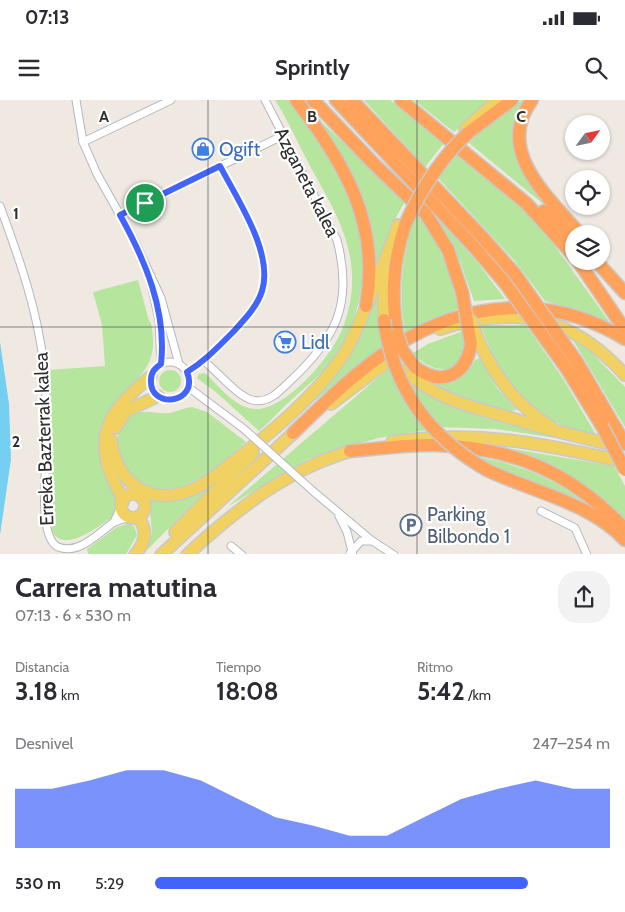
<!DOCTYPE html>
<html lang="es">
<head>
<meta charset="utf-8">
<style>
  :root { --surface:#fff; --page:#f2f2f3; --text:#2b2b33; --muted:#7c7c81; --accent:#4264fb }
  body { margin:0; font-family:Cabin,sans-serif; background:var(--page); color:var(--text); height:100vh; display:flex; flex-direction:column; font-size:19px; white-space:nowrap }
  * { box-sizing:border-box; margin:0 }
  p { font-size:16px; color:var(--muted) }
  .icon { flex:none; width:28px; height:28px; fill:none; stroke:currentColor; stroke-width:2; stroke-linecap:round; stroke-linejoin:round }
  .map { position:relative; height:454px; overflow:hidden }
  .panel { display:flex; flex-direction:column; background:var(--surface); flex:1 }
  .panel>* { flex:none }
  .needle { width:32px; rotate:57deg }
  .fabs { position:absolute; left:565px; top:15px; display:grid; gap:10px }
  .fabs a { display:grid; place-items:center; width:45px; height:45px; border-radius:50%; background:var(--surface); box-shadow:0 1px 4px #0004; font-size:25px }
  .pin { position:absolute; display:grid; place-items:center; width:42px; height:42px; color:#fff; margin:-21px; border:2px solid #fff; border-radius:50%; box-shadow:0 1px 5px #0007 }
  .round { display:grid; place-items:center; flex:none; width:52px; height:52px; border-radius:20px; background:var(--page) }
  .overview { display:flex; align-items:center; justify-content:space-between; height:85px; padding:0 15px }
  h1 { font-size:28px; font-weight:800; line-height:38px }
  .stats { display:grid; grid-template-columns:repeat(3,1fr); gap:8px; height:85px; padding:5px 15px }
  .stats div { display:grid; align-content:center }
  .stats b { font-size:25px; font-weight:800 }
  .stats small { font-size:14px; font-weight:400 }
  .stats p { font-size:14px }
  .chart { height:140px; padding:10px 15px }
  .chart p { display:flex; justify-content:space-between }
  .chart svg { width:100%; height:90px; margin-top:5px; fill:var(--accent); opacity:.7 }
  ul { padding:0 15px; list-style:none; font-size:16px }
  li { display:grid; grid-template-columns:80px 60px 1fr; align-items:center; height:38px }
  li i { height:12px; border-radius:6px; background:var(--accent) }
  .status { display:flex; justify-content:space-between; align-items:center; height:35px; padding:0 25px; background:var(--surface); direction:ltr }
  .status svg { height:14px; fill:currentColor }
  header { display:flex; justify-content:space-between; align-items:center; height:65px; padding:0 15px; background:var(--surface); font-size:22px; font-weight:800 }
  .map>svg:first-child { display:block }
  .green { fill:#b6e59e }
  .water { fill:#75cff0 }
  .lines { fill:none; stroke-linecap:round; stroke-linejoin:round }
  .minor-casing { stroke:#b4b7c1; stroke-width:9 }
  .primary-casing { stroke:#c9c9c9; stroke-width:14 }
  .motorway-casing { stroke:#c9c9c9; stroke-width:15 }
  .minor { stroke:#fff; stroke-width:7 }
  .primary { stroke:#f2d163; stroke-width:11 }
  .motorway { stroke:#ffa35c; stroke-width:12 }
  .minor-bridge-casing { stroke:#b4b7c1; stroke-width:9; stroke-linecap:butt }
  .primary-bridge-casing { stroke:#c9c9c9; stroke-width:14; stroke-linecap:butt }
  .motorway-bridge-casing { stroke:#c9c9c9; stroke-width:15; stroke-linecap:butt }
  .minor-bridge { stroke:#fff; stroke-width:7 }
  .primary-bridge { stroke:#f2d163; stroke-width:11 }
  .motorway-bridge { stroke:#ffa35c; stroke-width:12 }
  .route-casing { stroke:#fff; stroke-width:10 }
  .route { stroke:#4264fb; stroke-width:6 }
  .grid { fill:none; stroke:#2e2e2e; stroke-width:1; stroke-opacity:0.55 }
  .labels { text-anchor:middle; dominant-baseline:central; stroke-width:4.5; stroke-linejoin:round; paint-order:stroke }
  .shop-label { font-size:19px; fill:#366cbe; stroke:#fff; text-anchor:start }
  .street-label { font-size:19px; fill:#2e2e2e; stroke:#fff }
  .service-label { font-size:19px; fill:#4e5e75; stroke:#fff; text-anchor:start }
  .grid-label { font-size:16px; text-anchor:middle; font-weight:bold; fill:#2e2e2e; stroke:#fff; stroke-width:4.5; stroke-linejoin:round; paint-order:stroke }
</style>
</head>
<body>
<div class="status"><b>07:13</b><svg viewBox="0 0 49 12"><path d="M0 12V9h3v3zM5 12V6h3v6zM10 12V3h3v9zM15 12V0h3v12zM26 1h20v11H26zM47 4h2v5h-2z"/></svg></div>
<header><svg class="icon" aria-label="menu" viewBox="0 0 24 24"><path d="M4 6h16M4 12h16M4 18h16"/></svg>Sprintly<svg class="icon" aria-label="search" viewBox="0 0 24 24"><circle cx="10" cy="10" r="6"/><path d="M15 15l6 6"/></svg></header>
<div class="map">
<svg width="625" height="455" viewBox="0 0 625 455">
  <rect width="100%" height="100%" fill="#efe9e1"/>
  <g class="green">
    <path d="M275,0H288C306,24 326,48 340,75C371,138 373,208 328,265C317,278 302,290 289,302C279,311 270,322 259,331L217,293L197,278L199,274L205,273C217,284 232,304 249,308C281,318 334,254 343,227C351,206 354,185 351,164C347,126 324,93 307,60C296,40 288,20 275,0Z"/>
    <path d="M364,0H390L444,43L425,67Z"/>
    <path d="M414,0H490L454,32Z"/>
    <path d="M522,0H525L517,12L515,41L559,117L469,43L496,17Z"/>
    <path d="M313,14L405,101L393,123L374,171L364,106L351,72Z"/>
    <path d="M458,54L516,102L549,138L616,231L583,212L545,201L514,160L438,78Z"/>
    <path d="M417,112C439,142 451,173 458,209L430,219L405,233C398,191 402,152 417,112Z"/>
    <path d="M435,115L477,162L505,199L474,201L460,161Z"/>
    <path d="M138,180L149,221L151,223C154,239 155,253 146,268L108,318L117,409L116,415C100,425 64,455 52,431L49,270L105,266L102,225L93,192Z"/>
    <path d="M377,191L382,247L297,315L335,274Z"/>
    <path d="M481,225H526L562,277L598,338C532,320 503,290 481,225Z"/>
    <path d="M463,231C463,239 464,247 461,255C452,280 424,267 413,253L428,244Z"/>
    <path d="M573,240L590,251L625,287V327Z"/>
    <path d="M480,258L497,288L517,310C492,316 448,294 426,282C452,288 463,281 476,259Z"/>
    <path d="M389,268L426,330L378,338L308,359L227,407Z"/>
    <circle cx="170" cy="281" r="11"/>
    <path d="M407,280C441,311 517,326 562,339L496,329L437,327Z"/>
    <path d="M192,307L207,312L246,342C227,359 203,381 179,387C169,389 158,390 148,386C124,376 104,336 129,317C143,307 155,315 170,313C178,311 184,308 192,307Z"/>
    <path d="M506,348L614,366L625,386V424C591,383 555,366 506,348Z"/>
    <path d="M471,356C526,365 560,381 602,416Z"/>
    <path d="M214,383L142,455L152,434L149,399C173,405 194,396 214,383Z"/>
    <path d="M127,424L134,426L137,435L126,454H88L87,449L117,427Z"/>
  </g>
  <path class="water" d="M0,242L9,304L11,359L0,435Z"/>
  <g class="lines">
    <g class="minor-casing">
      <g id="minor">
        <path d="M76,0L83,42L97,74L134,140L161,198L179,264"/>
        <path d="M83,42L171,0"/>
        <path d="M0,106C16,150 32,194 40,240C47,277 47,316 46,353C46,374 38,437 58,447C79,455 97,434 113,423C118,420 125,419 130,417"/>
        <path d="M120,115L284,35"/>
        <path d="M151,184L159,220L161,264"/>
        <path d="M204,261C217,271 237,296 252,300C267,304 278,293 288,283C335,240 354,205 337,140L265,0"/>
        <circle cx="170" cy="281" r="19"/>
        <path d="M187,272C205,261 219,247 233,232C244,220 257,206 262,191C274,153 237,99 220,66"/>
        <path d="M188,287L244,329"/>
        <path d="M314,392L371,440L394,455"/>
        <path d="M541,411L575,428L587,455"/>
        <path d="M339,416L347,432L353,455"/>
        <path d="M114,422L122,405"/>
        <path d="M231,446L242,455"/>
        <path d="M350,453L361,441H371"/>
      </g>
    </g>
    <g class="primary-casing">
      <g id="primary">
        <path d="M465,29L498,0"/>
        <path d="M384,170V220"/>
        <path d="M440,229C515,205 571,215 625,275"/>
        <path d="M480,244C497,280 517,305 551,327"/>
        <path d="M404,270C432,296 464,305 500,315C539,327 578,337 618,346"/>
        <path d="M331,304L400,252"/>
        <path d="M115,328L126,311L158,296"/>
        <path d="M111,340C117,386 153,408 196,388C209,382 221,371 233,362C272,332 313,298 342,257C355,237 363,214 372,192C381,170 390,148 398,125"/>
        <path d="M392,342C476,329 543,344 625,362"/>
        <circle cx="133" cy="406" r="12"/>
        <path d="M123,402C119,390 113,380 109,369C94,325 121,302 151,276"/>
        <path d="M175,432L253,353"/>
        <path d="M135,455C146,441 148,431 138,417"/>
        <path d="M161,455L300,327"/>
        <path d="M187,455C236,409 293,365 359,349"/>
      </g>
    </g>
    <g class="motorway-casing">
      <g id="motorway">
        <path d="M296,0C344,62 381,124 366,206"/>
        <path d="M313,0L373,63L426,114L448,150L462,192"/>
        <path d="M336,0L475,148L505,183"/>
        <path d="M352,0L484,139L515,174"/>
        <path d="M401,0L527,104L574,156"/>
        <path d="M532,0C494,50 548,97 580,134"/>
        <path d="M468,33L512,0"/>
        <path d="M544,111L574,138"/>
        <path d="M578,161L625,230"/>
        <path d="M596,161L625,193"/>
        <path d="M397,233C391,195 393,162 405,125"/>
        <path d="M577,262L625,344"/>
        <path d="M415,267C441,287 466,276 471,244"/>
        <path d="M567,269L602,326"/>
        <path d="M293,333C360,268 424,206 524,208C561,209 594,220 625,239"/>
        <path d="M350,351C378,349 407,344 435,345C513,347 572,373 625,429"/>
        <path d="M487,370C533,392 589,402 625,440"/>
      </g>
    </g>
    <use href="#minor" class="minor"/>
    <use href="#primary" class="primary"/>
    <use href="#motorway" class="motorway"/>
    <g class="minor-bridge-casing">
      <path id="minor-bridge" d="M244,329L314,392"/>
    </g>
    <g class="primary-bridge-casing">
      <path id="primary-bridge" d="M470,218L480,244"/>
    </g>
    <g class="motorway-bridge-casing">
      <g id="motorway-bridge">
        <path d="M405,125C420,91 441,58 468,33"/>
        <path d="M515,174L577,262"/>
        <path d="M505,183L567,269"/>
        <path d="M462,192L471,244"/>
        <path d="M384,220C393,288 429,337 487,370"/>
        <path d="M397,233L403,251L415,267"/>
        <path d="M602,326L625,370"/>
      </g>
    </g>
    <use href="#minor-bridge" class="minor-bridge"/>
    <use href="#primary-bridge" class="primary-bridge"/>
    <use href="#motorway-bridge" class="motorway-bridge"/>
  </g>
  <g class="lines">
    <g class="route-casing">
      <path id="route" d="M220,66C237,99 274,153 262,191C257,207 244,220 233,232C218,247 205,261 187,272C200,304 149,310 151,280C151,272 155,268 161,264C167,211 145,160 120,115Z"/>
    </g>
    <use href="#route" class="route"/>
  </g>
  <path class="grid" d="M208,0V455M417,0V455M0,227H625"/>
  <defs>
    <g id="shop-ring" transform="scale(1.125)"><circle r="9.5" fill="#fff" stroke="#3f7fe0" stroke-width="1.5"/><path d="M-5-2.5h2.3a2.7 3.5 0 0 1 5.4 0H5L5.5 6h-11ZM-1.5-2.5h3a1.5 2.3 0 0 0-3 0Z" fill="#3f7fe0"/></g>
    <g id="supermarket-ring" transform="scale(1.125)"><circle r="9.5" fill="#fff" stroke="#3f7fe0" stroke-width="1.5"/><path d="M-6-5.5h2.5l.6 2H6L4.5 2H-2.5L-4.4-4H-6ZM-1.5 3.2a1.3 1.3 0 1 0 .1 0ZM3 3.2a1.3 1.3 0 1 0 .1 0Z" fill="#3f7fe0"/></g>
    <g id="parking-ring" transform="scale(1.125)"><circle r="9.5" fill="#fff" stroke="#5c6f8a" stroke-width="1.5"/><path d="M-3.5-5.5H1a3.5 3.5 0 0 1 0 7H-1V5.5H-3.5ZM-1-3.4V-.6H.8a1.4 1.4 0 0 0 0-2.8Z" fill="#5c6f8a"/></g>
  </defs>
  <g fill-rule="evenodd">
    <use href="#shop-ring" x="203" y="49"/>
    <use href="#supermarket-ring" x="285" y="242"/>
    <use href="#parking-ring" x="411" y="425"/>
  </g>
  <g class="labels">
    <g class="shop-label">
      <text x="219" y="49">Ogift</text>
      <text x="301" y="242">Lidl</text>
    </g>
    <g class="street-label">
      <text transform="translate(307 82) rotate(63)">Azganeta kalea</text>
      <text transform="translate(44 339) rotate(-92)">Erreka Bazterrak kalea</text>
    </g>
    <g class="service-label">
      <text x="427" y="414">Parking<tspan x="427" dy="22">Bilbondo 1</tspan></text>
    </g>
  </g>
  <g class="grid-label">
    <text x="104" y="22">A</text>
    <text x="312" y="22">B</text>
    <text x="521" y="22">C</text>
    <text x="16" y="119">1</text>
    <text x="16" y="347">2</text>
  </g>
</svg>
<div class="fabs">
<a><svg class="needle" viewBox="-14 -14 28 28"><path d="M0-13l5 13h-10z" fill="#e53935"/><path d="M0 13l5-13h-10z" fill="#7c7c81"/></svg></a>
<a><svg class="icon" aria-label="locate" viewBox="0 0 24 24"><circle cx="12" cy="12" r="6"/><path d="M12 2v4M12 18v4M2 12h4M18 12h4"/></svg></a>
<a><svg class="icon" aria-label="layers" viewBox="0 0 24 24"><path d="M12 4l9 5-9 5-9-5zM3 14l9 5 9-5"/></svg></a>
</div>
<div class="pin" style="left:145px;top:103px;background:#1e9e55"><svg class="icon" aria-label="arrive" viewBox="0 0 24 24"><path d="M6 21V4h12l-3 4 3 4H6"/></svg></div>
</div>
<section class="panel">
<div class="overview"><div><h1>Carrera matutina</h1><p>07:13 · 6 × 530 m</p></div><a class="round"><svg class="icon" aria-label="share" viewBox="0 0 24 24"><path d="M12 15V3M7 8l5-5 5 5M5 13v7h14v-7"/></svg></a></div>
<div class="stats">
<div><p>Distancia</p><b>3.18<small> km</small></b></div>
<div><p>Tiempo</p><b>18:08</b></div>
<div><p>Ritmo</p><b>5:42<small> /km</small></b></div>
</div>
<div class="chart"><p><span>Desnivel</span>247–254 m</p>
<svg viewBox="0 0 160 44" preserveAspectRatio="none"><path d="M0 44V15L10 15L20 11L30 6L40 6L50 11L60 20L70 29L80 33L90 38L100 38L110 29L120 20L130 15L140 11L150 15L160 15V44z"/></svg>
</div>
<ul>
<li><b>530 m</b>5:29<i style="width:82%"></i></li>
</ul>
</section>
</body>
</html>
